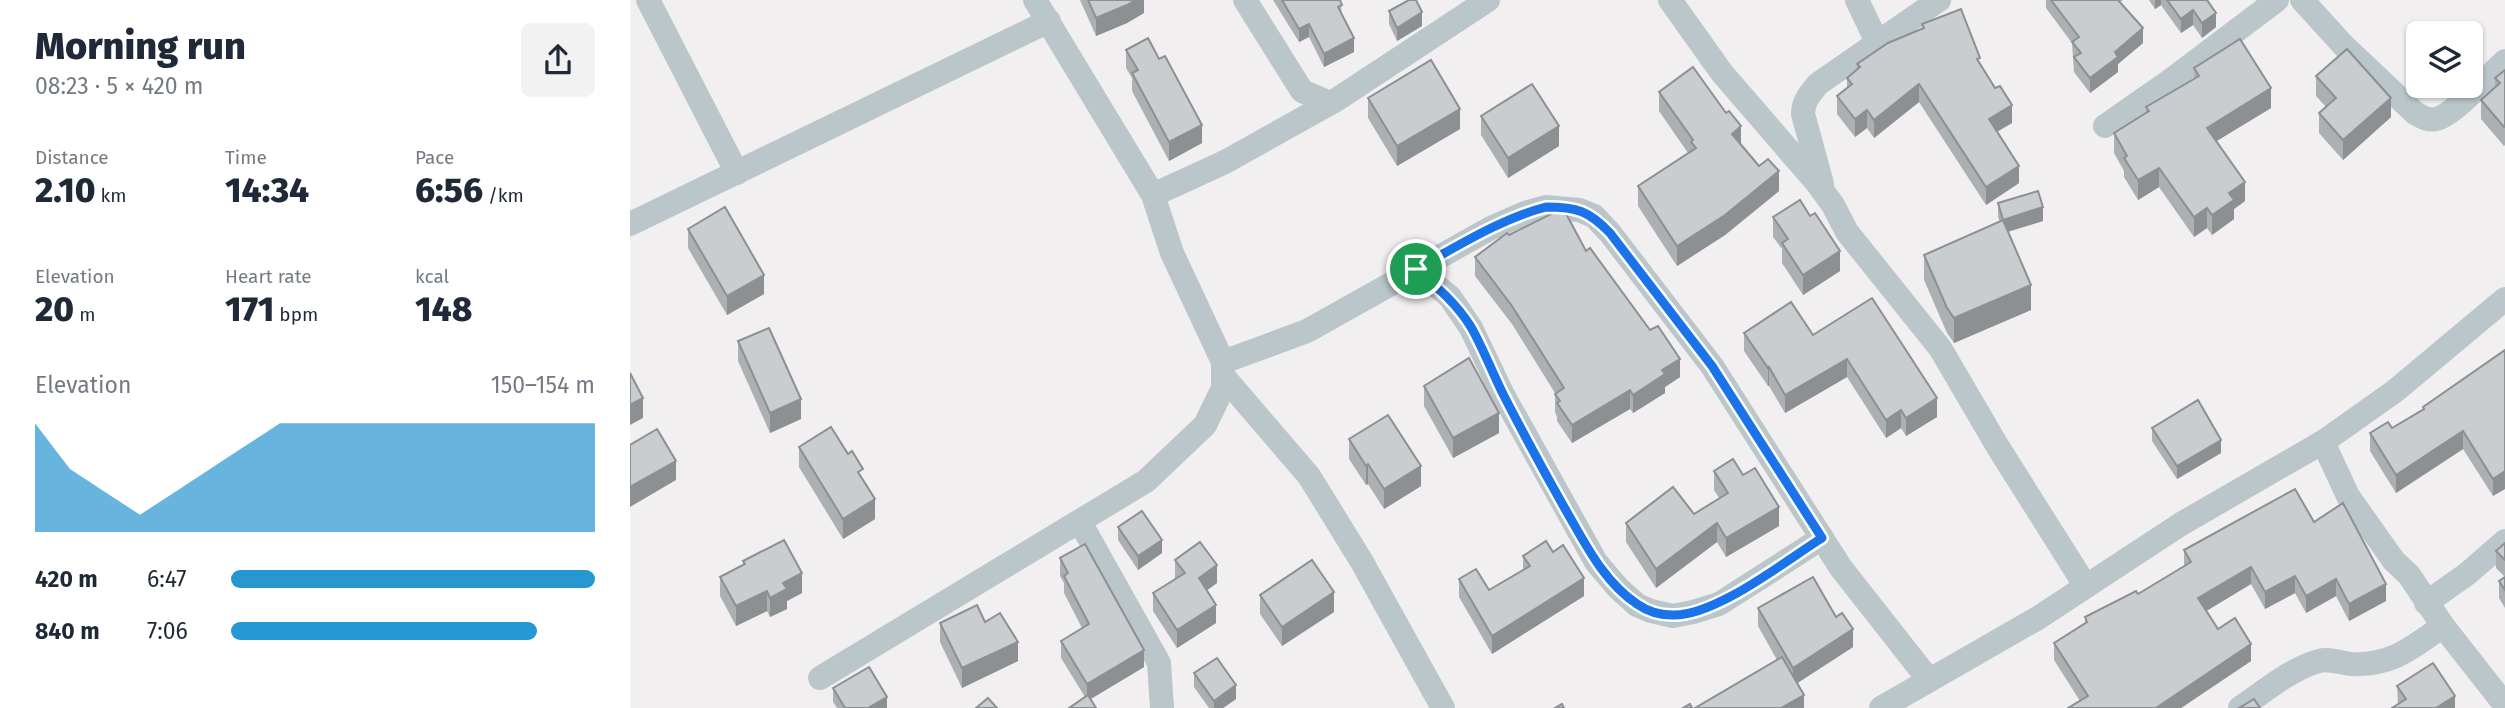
<!DOCTYPE html>
<html lang="en">
<head>
<meta charset="utf-8">
<style>
  :root { --surface:#fff; --page:#f2f2f3; --text:#1f2937; --muted:#747a83; --accent:#2797d2 }
  body { margin:0; font-family:"Fira Sans",sans-serif; background:var(--page); color:var(--text); height:100vh; display:flex; flex-direction:column; font-size:26px; white-space:nowrap }
  * { box-sizing:border-box; margin:0 }
  p { font-size:23px; color:var(--muted) }
  .icon { flex:none; width:38px; height:38px; fill:none; stroke:currentColor; stroke-width:2; stroke-linecap:round; stroke-linejoin:round }
  .map { position:relative; flex:1; overflow:hidden }
  .details { display:flex; flex-direction:column; background:var(--surface); width:630px }
  .details>* { flex:none }
  .buttons { position:absolute; left:1776px; top:21px; display:grid; gap:14px }
  .buttons a { display:grid; place-items:center; width:77px; height:77px; border-radius:10px; background:var(--surface); box-shadow:0 2px 5px #0004; font-size:35px }
  .pin { position:absolute; display:grid; place-items:center; width:60px; height:60px; color:#fff; margin:-30px; border:4px solid #fff; border-radius:50%; box-shadow:0 2px 7px #0007 }
  .round { display:grid; place-items:center; flex:none; width:74px; height:74px; border-radius:10px; background:var(--page) }
  .summary { display:flex; align-items:center; justify-content:space-between; height:119px; padding:0 35px }
  h1 { font-size:38px; font-weight:800; line-height:52px }
  .figures { display:grid; grid-template-columns:repeat(3,1fr); gap:10px; height:119px; padding:7px 35px }
  .figures div { display:grid; align-content:center }
  .figures b { font-size:35px; font-weight:800 }
  .figures small { font-size:19px; font-weight:400 }
  .figures p { font-size:19px }
  .chart { height:196px; padding:14px 35px }
  .chart p { display:flex; justify-content:space-between }
  .chart svg { width:100%; height:126px; margin-top:7px; fill:var(--accent); opacity:.7 }
  ul { padding:0 35px; list-style:none; font-size:23px }
  li { display:grid; grid-template-columns:112px 84px 1fr; align-items:center; height:52px }
  li i { height:18px; border-radius:9px; background:var(--accent) }
  main { display:flex; flex:1; min-height:0 }
  .map>svg:first-child { display:block }
  .lines { fill:none; stroke-linecap:round; stroke-linejoin:round }
  .minor { stroke:#bbc6ca; stroke-width:24 }
  .wall { fill:#adb0b3 }
  .shaded-wall { fill:#8d9092 }
  .building { fill:#c9cdd0; stroke:#8d9092; stroke-width:2 }
  .route-casing { stroke:#fff; stroke-width:14 }
  .route { stroke:#1a73e8; stroke-width:9 }
</style>
</head>
<body>
<main>
<section class="details">
<div class="summary"><div><h1>Morning run</h1><p>08:23 · 5 × 420 m</p></div><a class="round"><svg class="icon" aria-label="share" viewBox="0 0 24 24"><path d="M12 15V3M7 8l5-5 5 5M5 13v7h14v-7"/></svg></a></div>
<div class="figures">
<div><p>Distance</p><b>2.10<small> km</small></b></div>
<div><p>Time</p><b>14:34</b></div>
<div><p>Pace</p><b>6:56<small> /km</small></b></div>
</div>
<div class="figures">
<div><p>Elevation</p><b>20<small> m</small></b></div>
<div><p>Heart rate</p><b>171<small> bpm</small></b></div>
<div><p>kcal</p><b>148</b></div>
</div>
<div class="chart"><p><span>Elevation</span>150–154 m</p>
<svg viewBox="0 0 160 44" preserveAspectRatio="none"><path d="M0 44V6L10 22L20 30L30 38L40 30L50 22L60 14L70 6L80 6L90 6L100 6L110 6L120 6L130 6L140 6L150 6L160 6V44z"/></svg>
</div>
<ul>
<li><b>420 m</b>6:47<i style="width:100%"></i></li>
<li><b>840 m</b>7:06<i style="width:84%"></i></li>
</ul>
</section>
<div class="map">
<svg width="1875" height="708" viewBox="0 0 1875 708">
  <rect width="100%" height="100%" fill="#f1efef"/>
  <g class="lines">
    <g class="minor">
      <path d="M18,0L107,173"/>
      <path d="M615,0L672,91L700,103"/>
      <path d="M1040,0L1092,73L1187,183L1203,205L1217,232L1310,348L1368,447L1455,585"/>
      <path d="M1227,0L1247,42"/>
      <path d="M1672,0L1714,46L1785,113C1792,117 1798,121 1806,119C1824,115 1860,74 1875,61"/>
      <path d="M1475,126L1541,80L1647,0"/>
      <path d="M1192,184L1173,114C1173,101 1180,94 1188,84L1309,0"/>
      <path d="M523,195L595,162L706,100L858,0"/>
      <path d="M0,224L419,21"/>
      <path d="M786,269L820,297L841,328L872,393L966,562L988,588L1007,605L1021,611L1043,616L1063,612L1089,604L1192,538"/>
      <path d="M593,362L677,331L861,228L895,213L916,207L949,210L964,216L980,233L1082,366L1211,568L1299,680"/>
      <path d="M594,377L679,476L732,562L813,708"/>
      <path d="M1693,442L1718,496L1764,561L1779,575L1813,626L1875,705"/>
      <path d="M450,522L529,663L532,708"/>
      <path d="M1796,603L1837,574L1875,541"/>
      <path d="M190,678L516,481L575,425L593,388V362L542,253L523,195L405,0"/>
      <path d="M1251,708L1408,618L1551,524L1693,442L1765,391L1875,299"/>
      <path d="M1610,708C1634,692 1660,669 1689,661C1699,658 1710,663 1721,664C1761,666 1782,648 1813,626"/>
    </g>
  </g>
  <g class="wall">
    <path d="M450,0H514V13L497,23L466,36Z"/>
    <path d="M643,0H710L712,15L724,52L694,67L679,37L669,42Z"/>
    <path d="M1416,0H1493L1490,2L1513,43L1488,64V72L1460,93L1444,72L1442,43L1416,8Z"/>
    <path d="M1519,0H1577L1586,27L1572,38L1563,25L1551,33L1531,5L1525,9Z"/>
    <path d="M759,11L792,26L767,41L759,24Z"/>
    <path d="M1292,24L1350,65L1382,123L1367,132L1389,183L1356,205L1289,102L1244,138L1237,128L1225,137L1207,114V96L1217,89V78L1227,69V64L1292,29Z"/>
    <path d="M496,50L529,59L572,143L539,161L502,91V78L496,68Z"/>
    <path d="M1564,68L1641,108L1586,141L1615,201L1604,209V219L1582,235L1577,228L1564,237L1529,187L1508,200L1494,177V171L1484,153V133L1516,113V107L1564,79Z"/>
    <path d="M1875,70V145L1874,146L1851,119V100L1865,87V78Z"/>
    <path d="M1686,76L1761,117L1713,160L1689,133V113L1696,107L1686,96Z"/>
    <path d="M1029,92L1111,145L1149,191L1095,235L1047,266L1008,206V186L1058,153L1029,111Z"/>
    <path d="M738,98L830,129L767,166L738,118Z"/>
    <path d="M851,116L929,146L878,178L851,135Z"/>
    <path d="M1368,203L1413,221L1378,232L1401,310L1324,343L1317,333L1294,280V255L1370,222L1368,217Z"/>
    <path d="M1143,217L1210,271L1173,295L1152,263V249L1143,237Z"/>
    <path d="M58,229L134,294L97,315L58,248Z"/>
    <path d="M879,235L956,251L1050,377L1035,387V393L1003,413L1000,409L942,443L927,421V417L925,412V393L882,324L845,276V257Z"/>
    <path d="M1114,333L1183,335L1307,417L1276,436L1271,428L1256,438L1217,377L1155,413L1139,386H1138L1114,351Z"/>
    <path d="M108,341L171,419L140,433L108,361Z"/>
    <path d="M1875,351L1863,496L1833,449L1766,493L1740,451V433L1762,428L1793,410V407Z"/>
    <path d="M794,386L869,433L823,458L794,406Z"/>
    <path d="M1522,428L1591,453L1547,479L1522,441Z"/>
    <path d="M719,439L791,486L754,509L738,484L736,485L719,459Z"/>
    <path d="M169,447L233,479L245,519L213,539L169,467Z"/>
    <path d="M1084,471L1149,526L1096,557L1087,542L1026,588L996,542V523L1064,514L1089,498L1084,490Z"/>
    <path d="M1684,522L1756,601L1719,621L1706,596L1676,613L1665,593L1635,609L1621,584L1576,611L1588,629L1621,661L1551,708H1438L1450,701L1424,660V643L1455,623V617L1508,594L1554,567V550Z"/>
    <path d="M488,527L532,553L508,570L488,540Z"/>
    <path d="M1875,543V577L1866,568V551Z"/>
    <path d="M923,552L954,596L862,654L829,597V579L859,590L893,570V556Z"/>
    <path d="M430,558L514,667L461,699L455,697L431,658V641L452,628L434,593V583L430,576Z"/>
    <path d="M545,560L587,583L577,590L586,623L547,648L523,611V593L545,579Z"/>
    <path d="M113,561L172,593L157,601V609L140,617L137,611L106,626L90,596V577L113,565Z"/>
    <path d="M1875,577V608L1869,598V581Z"/>
    <path d="M630,595L704,612L652,646L630,614Z"/>
    <path d="M1128,608L1223,647L1167,683L1174,708L1128,626Z"/>
    <path d="M355,622L388,661L332,688L310,642V623Z"/>
    <path d="M564,673L606,699L593,708H579L564,687Z"/>
    <path d="M1767,686L1825,708L1768,704Z"/>
    <path d="M203,688L257,708H207L203,702Z"/>
  </g>
  <g class="shaded-wall">
    <path d="M506,0H514V13L497,23L466,36V18Z"/>
    <path d="M1525,0H1531V5L1525,9Z"/>
    <path d="M1563,10V25L1551,33V19Z"/>
    <path d="M792,12V26L767,41V28Z"/>
    <path d="M1586,13V27L1572,38V23Z"/>
    <path d="M679,24V37L669,42V29Z"/>
    <path d="M1513,28V43L1488,64V72L1460,93V78L1485,52Z"/>
    <path d="M724,38V52L694,67V54Z"/>
    <path d="M1289,84V102L1244,138V120Z"/>
    <path d="M1641,88V108L1577,147V128Z"/>
    <path d="M1761,98V117L1713,160V140Z"/>
    <path d="M1382,105V123L1359,136V119Z"/>
    <path d="M830,109V129L767,166V146Z"/>
    <path d="M1237,110V128L1225,137V119Z"/>
    <path d="M572,125V143L539,161V142Z"/>
    <path d="M929,126V146L878,178V158Z"/>
    <path d="M1111,126V146L1102,134Z"/>
    <path d="M1389,166V183L1356,205V187Z"/>
    <path d="M1529,168V187L1508,200V180Z"/>
    <path d="M1149,171V191L1095,235L1047,266V246Z"/>
    <path d="M1615,182V201L1604,209V219L1582,235V215L1599,193Z"/>
    <path d="M1413,207V221L1373,233V220Z"/>
    <path d="M1577,208V228L1564,237V217Z"/>
    <path d="M1210,251V271L1173,295V275Z"/>
    <path d="M134,275V294L97,315V296Z"/>
    <path d="M1401,285V310L1324,343V318Z"/>
    <path d="M1050,359V377L1035,387V393L1003,413V395L1032,370Z"/>
    <path d="M1217,359V377L1155,413V395Z"/>
    <path d="M1139,367V386H1138V368Z"/>
    <path d="M1000,390V409L942,443V425Z"/>
    <path d="M13,398V418L0,425V405Z"/>
    <path d="M1307,398V417L1276,436V418Z"/>
    <path d="M171,399V419L140,433V413Z"/>
    <path d="M1271,410V428L1256,438V420Z"/>
    <path d="M869,413V433L823,458V438Z"/>
    <path d="M1833,431V449L1766,493V475Z"/>
    <path d="M1591,440V453L1547,479V466Z"/>
    <path d="M46,461V480L0,507V487Z"/>
    <path d="M738,464V484L736,485V466Z"/>
    <path d="M791,466V486L754,509V489Z"/>
    <path d="M1875,471V489L1863,496V479Z"/>
    <path d="M245,499V519L213,539V519Z"/>
    <path d="M1149,507V526L1096,557V538Z"/>
    <path d="M1087,523V542L1026,588V569Z"/>
    <path d="M532,540V553L508,570V556Z"/>
    <path d="M587,565V583L569,596V578Z"/>
    <path d="M1621,567V584L1568,616V598Z"/>
    <path d="M172,573V593L157,601V609L140,617V598L153,583Z"/>
    <path d="M1665,576V593L1635,609V592Z"/>
    <path d="M954,578V596L862,654V636Z"/>
    <path d="M1706,579V596L1676,613V596Z"/>
    <path d="M1756,584V601L1719,621V604Z"/>
    <path d="M137,591V611L106,626V606Z"/>
    <path d="M704,592V612L652,646V627Z"/>
    <path d="M586,605V623L547,648V630Z"/>
    <path d="M1223,629V647L1163,686V668Z"/>
    <path d="M388,642V661L332,688V668Z"/>
    <path d="M1621,644V661L1551,708H1526Z"/>
    <path d="M514,650V667L457,701V684Z"/>
    <path d="M606,685V699L593,708H584V701Z"/>
    <path d="M1174,695V708H1151Z"/>
    <path d="M1825,696V708H1806Z"/>
    <path d="M257,697V708H238Z"/>
  </g>
  <g class="building">
    <path d="M458,0H506L497,5L466,18Z"/>
    <path d="M652,0H710L712,5L708,7L724,38L694,54L679,24L669,29Z"/>
    <path d="M779,0H786L792,12L767,28L759,11Z"/>
    <path d="M1421,0H1488L1513,28L1485,52L1488,57L1460,78L1444,57L1451,53L1442,42L1449,37Z"/>
    <path d="M1537,0H1577L1586,13L1572,23L1563,10L1551,19Z"/>
    <path d="M1331,9L1350,58L1347,59L1365,88L1370,86L1382,105L1359,119L1389,166L1356,187L1289,84L1244,120L1237,110L1225,119L1207,96L1222,84L1217,78L1230,67L1227,64L1258,43L1294,28L1292,24Z"/>
    <path d="M518,38L529,59L535,56L572,125L539,142L502,73L508,70L496,50Z"/>
    <path d="M1610,39L1641,88L1577,128L1615,182L1599,193L1604,200L1582,215L1577,208L1564,217L1529,168L1508,180L1494,158L1497,156L1484,133L1519,111L1516,107L1569,76L1564,68Z"/>
    <path d="M1717,49L1761,98L1713,140L1689,113L1706,98L1686,76Z"/>
    <path d="M801,60L830,109L767,146L738,98Z"/>
    <path d="M1063,67L1096,113L1099,111L1111,126L1102,134L1129,166L1138,159L1149,171L1095,215L1047,246L1008,186L1066,148L1061,142L1063,140L1029,92Z"/>
    <path d="M1875,70V126L1874,127L1851,100L1870,83L1865,78Z"/>
    <path d="M902,84L929,126L878,158L851,116Z"/>
    <path d="M1408,191L1413,207L1373,220L1368,203Z"/>
    <path d="M1170,200L1180,216L1185,213L1210,251L1173,275L1152,243L1158,239L1143,217Z"/>
    <path d="M95,207L134,275L97,296L58,229Z"/>
    <path d="M933,208L956,251L960,248L1020,330L1028,326L1050,359L1032,370L1035,374L1003,395L1000,390L942,425L927,403L930,401L925,394L934,388L882,306L845,257L877,233L879,235Z"/>
    <path d="M1373,220L1401,285L1324,318L1317,308L1294,255Z"/>
    <path d="M1242,298L1307,398L1276,418L1271,410L1256,420L1217,359L1155,395L1139,367L1138,368L1114,333L1161,302L1183,335Z"/>
    <path d="M139,328L171,399L140,413L108,341Z"/>
    <path d="M1875,350V471L1863,479L1833,431L1766,475L1740,433L1758,422L1762,428L1794,409L1793,407Z"/>
    <path d="M839,358L869,413L823,438L794,386Z"/>
    <path d="M0,373L13,398L0,405Z"/>
    <path d="M1568,400L1591,440L1547,466L1522,428Z"/>
    <path d="M758,415L791,466L754,489L738,464L736,466L719,439Z"/>
    <path d="M201,427L218,454L222,451L233,469L228,472L245,499L213,519L169,447Z"/>
    <path d="M27,429L46,461L0,487V445Z"/>
    <path d="M1103,459L1113,475L1125,468L1149,507L1096,538L1087,523L1026,569L996,523L1043,487L1064,514L1098,493L1084,471Z"/>
    <path d="M1665,489L1684,522L1713,503L1756,584L1719,604L1706,579L1676,596L1665,576L1635,592L1621,567L1568,598L1588,629L1605,618L1621,644L1526,708H1438L1458,696L1424,643L1457,622L1455,617L1506,591L1508,594L1561,562L1554,550Z"/>
    <path d="M512,511L532,540L508,556L488,527Z"/>
    <path d="M154,540L172,573L153,583L157,589L140,598L137,591L106,606L90,577L115,564L113,561Z"/>
    <path d="M916,541L923,552L933,545L954,578L862,636L829,579L846,569L859,590L900,566L893,556Z"/>
    <path d="M570,542L587,565L569,578L586,605L547,630L523,593L555,573L545,560Z"/>
    <path d="M1875,543V560L1866,551Z"/>
    <path d="M455,544L514,650L457,684L431,641L459,624L434,576L438,573L430,558Z"/>
    <path d="M682,560L704,592L652,627L630,595Z"/>
    <path d="M1183,577L1206,617L1212,613L1223,629L1163,668L1128,608Z"/>
    <path d="M1875,577V590L1869,581Z"/>
    <path d="M347,605L355,622L370,613L388,642L332,668L310,623Z"/>
    <path d="M1152,657L1174,695L1151,708H1065Z"/>
    <path d="M587,658L606,685L584,701L564,673Z"/>
    <path d="M1803,663L1825,696L1806,708H1762L1776,699L1767,686Z"/>
    <path d="M239,667L257,697L238,708H215L203,688Z"/>
    <path d="M458,695L466,708H439Z"/>
    <path d="M358,698L367,708H346Z"/>
    <path d="M1624,699L1630,708H1609Z"/>
    <path d="M932,704L934,708H925Z"/>
    <path d="M1060,704L1062,708H1053Z"/>
  </g>
  <g class="lines">
    <g class="route-casing">
      <path id="route" d="M916,207C947,207 959,211 980,233L1082,366L1192,538C1155,561 1085,617 1042,615C1030,615 1017,611 1007,604C977,584 959,551 942,521C918,479 895,437 873,394C862,372 853,348 841,327C826,303 807,287 786,269C828,246 870,219 916,207Z"/>
    </g>
    <use href="#route" class="route"/>
  </g>
</svg>
<div class="buttons">
<a><svg class="icon" aria-label="layers" viewBox="0 0 24 24"><path d="M12 4l9 5-9 5-9-5zM3 14l9 5 9-5"/></svg></a>
</div>
<div class="pin" style="left:786px;top:269px;background:#1e9e55"><svg class="icon" aria-label="arrive" viewBox="0 0 24 24"><path d="M6 21V4h12l-3 4 3 4H6"/></svg></div>
</div>
</main>
</body>
</html>
